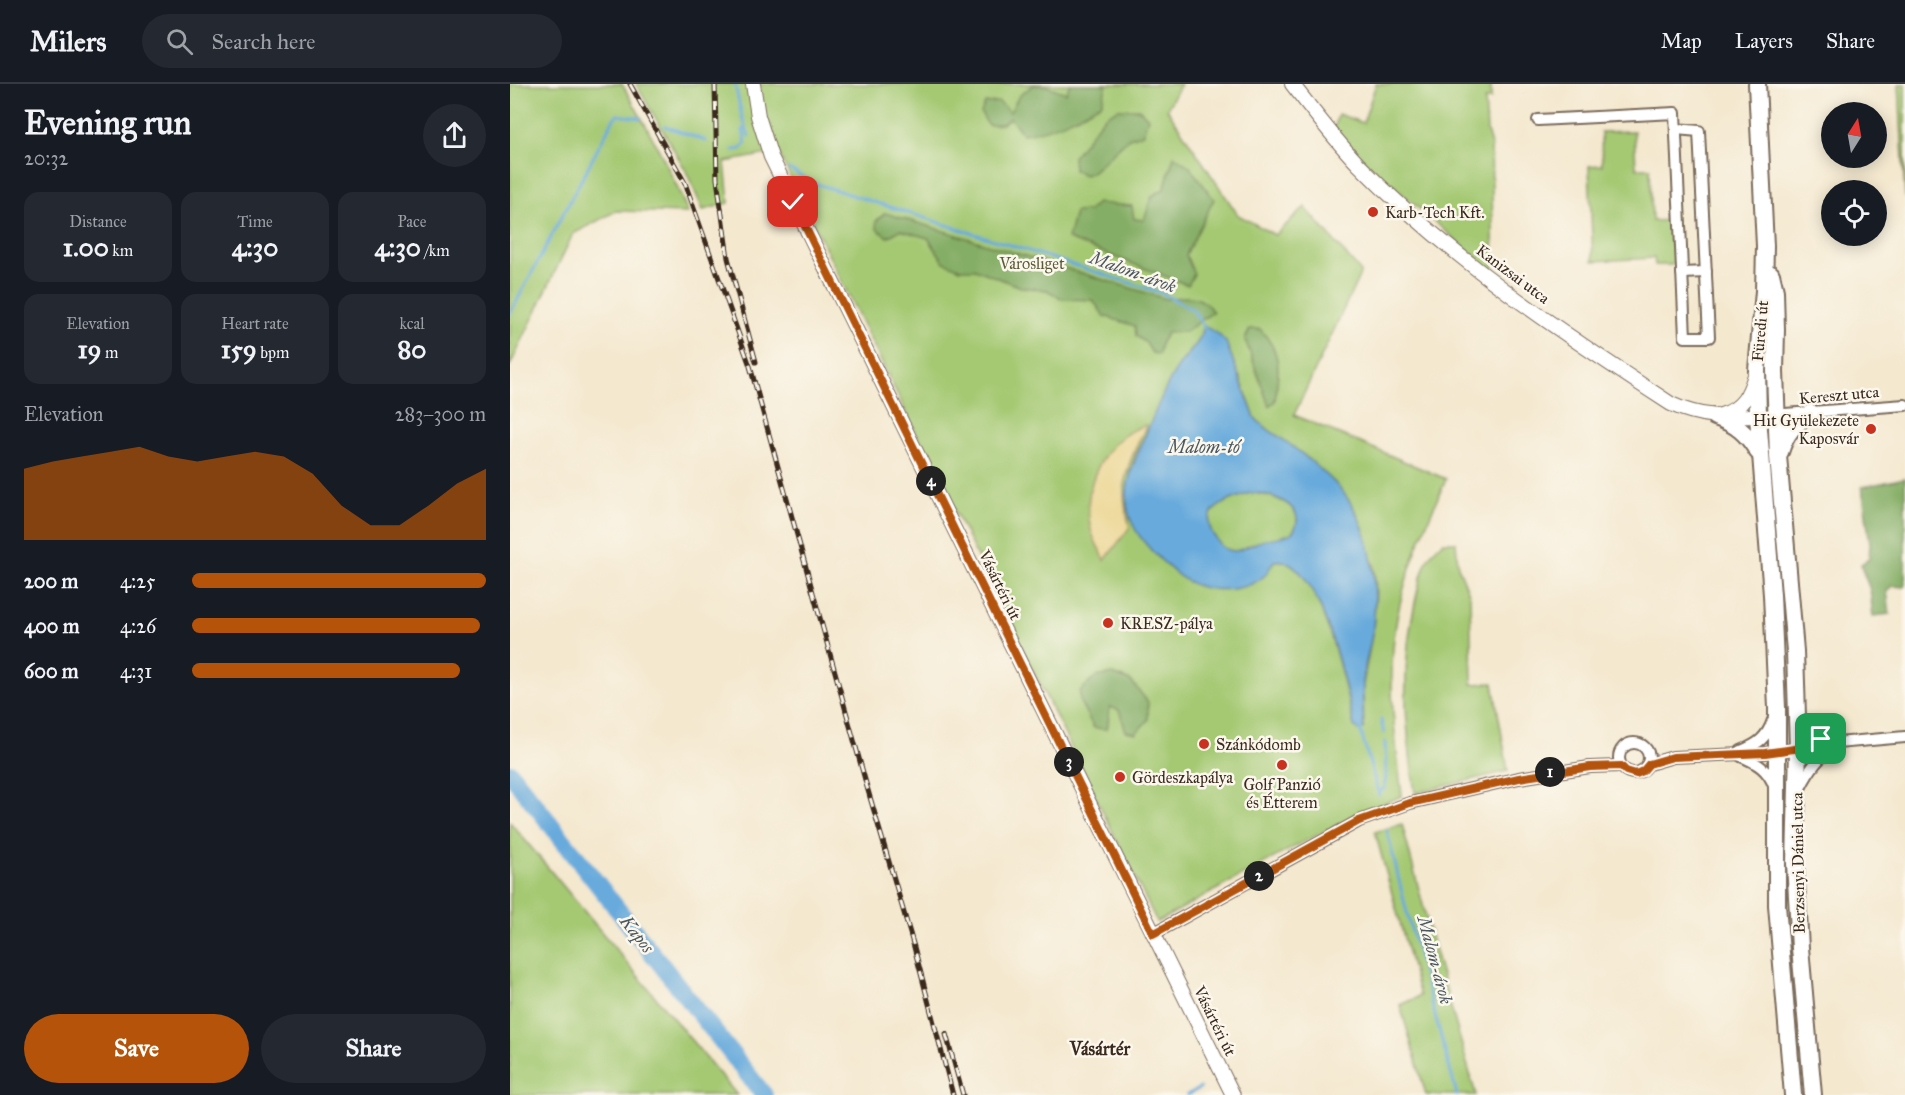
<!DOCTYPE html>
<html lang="en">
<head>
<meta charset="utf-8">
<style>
  :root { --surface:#171b24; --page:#242831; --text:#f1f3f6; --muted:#9ea1a6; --line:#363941; --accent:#b45309 }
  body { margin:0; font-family:"IM FELL Great Primer",serif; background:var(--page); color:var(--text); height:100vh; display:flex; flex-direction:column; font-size:22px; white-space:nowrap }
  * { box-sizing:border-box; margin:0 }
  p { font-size:20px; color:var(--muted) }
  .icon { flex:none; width:33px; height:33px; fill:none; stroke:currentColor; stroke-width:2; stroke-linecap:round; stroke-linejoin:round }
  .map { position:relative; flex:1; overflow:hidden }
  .drawer { display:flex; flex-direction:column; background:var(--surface); width:510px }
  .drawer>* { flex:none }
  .needle { width:39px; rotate:11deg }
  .buttons { position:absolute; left:1311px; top:18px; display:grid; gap:12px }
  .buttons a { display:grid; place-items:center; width:66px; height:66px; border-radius:50%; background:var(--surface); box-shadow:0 3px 15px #0003; font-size:30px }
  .pin { position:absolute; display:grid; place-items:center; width:51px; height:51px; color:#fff; margin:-26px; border-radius:12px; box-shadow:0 3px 9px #0006 }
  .km { position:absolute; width:30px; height:30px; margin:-15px; border-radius:50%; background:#222; color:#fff; font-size:16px; line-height:30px; text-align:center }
  .round { display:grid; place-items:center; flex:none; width:63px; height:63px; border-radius:32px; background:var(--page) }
  .overview { display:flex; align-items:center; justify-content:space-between; height:102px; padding:0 24px }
  h1 { font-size:33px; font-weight:700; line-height:45px }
  .figures { display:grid; grid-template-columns:repeat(3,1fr); gap:9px; height:102px; padding:6px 24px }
  .figures div { display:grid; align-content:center; border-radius:15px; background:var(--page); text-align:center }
  .figures b { font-size:26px; font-weight:700 }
  .figures small { font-size:16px; font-weight:400 }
  .figures p { font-size:16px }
  .chart { height:168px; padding:12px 24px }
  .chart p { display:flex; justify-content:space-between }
  .chart svg { width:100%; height:108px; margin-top:6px; fill:var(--accent); opacity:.7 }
  .primary-button { display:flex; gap:12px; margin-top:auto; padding:12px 24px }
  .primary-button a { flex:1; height:69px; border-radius:36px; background:var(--accent); color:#fff; font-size:24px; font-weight:700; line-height:69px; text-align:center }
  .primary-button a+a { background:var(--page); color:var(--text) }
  ul { padding:0 24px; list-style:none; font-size:20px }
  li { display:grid; grid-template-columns:96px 72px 1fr; align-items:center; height:45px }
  li i { height:15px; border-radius:8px; background:var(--accent) }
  header { display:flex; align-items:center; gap:36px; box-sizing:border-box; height:84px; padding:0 30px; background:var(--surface); border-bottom:2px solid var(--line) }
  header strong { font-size:28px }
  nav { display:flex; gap:33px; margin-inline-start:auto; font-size:21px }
  .search { width:420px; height:54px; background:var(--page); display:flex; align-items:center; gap:15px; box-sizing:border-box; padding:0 21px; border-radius:33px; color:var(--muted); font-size:22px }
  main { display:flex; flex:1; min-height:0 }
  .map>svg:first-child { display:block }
  .green { fill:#a5c973; stroke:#707a48; stroke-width:1.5; fill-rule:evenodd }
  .forest { fill:#84ad65; stroke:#606c42; stroke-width:1.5 }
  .sand { fill:#eeda9e; stroke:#94825e; stroke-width:1.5 }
  .water { fill:#67aadc; stroke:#516a7d; stroke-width:1.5; fill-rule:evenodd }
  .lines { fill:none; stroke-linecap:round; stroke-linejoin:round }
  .stream { stroke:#67aadc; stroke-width:3 }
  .river { stroke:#67aadc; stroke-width:18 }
  .minor-casing { stroke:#7c6c5c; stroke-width:14 }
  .tertiary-casing { stroke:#7c6c5c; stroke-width:16 }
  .primary-casing { stroke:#7c6c5c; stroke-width:20 }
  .minor { stroke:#fff; stroke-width:10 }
  .tertiary { stroke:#fff; stroke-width:14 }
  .primary { stroke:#fff; stroke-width:16 }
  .rail-casing { stroke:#3b2a1e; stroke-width:5 }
  .rail { stroke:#fbf7ec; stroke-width:3; stroke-dasharray:9; stroke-linecap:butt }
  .route-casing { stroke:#fff; stroke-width:12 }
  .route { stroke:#b45309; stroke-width:8 }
  .poi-dot { fill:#c8321e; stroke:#fbf7ec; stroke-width:2 }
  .labels { text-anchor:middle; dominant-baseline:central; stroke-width:5; stroke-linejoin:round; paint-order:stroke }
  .poi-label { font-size:16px; fill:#3b2a1e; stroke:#fbf7ec; text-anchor:start }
  .park-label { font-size:16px; fill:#5b5a38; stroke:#fbf7ec }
  .street-label { font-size:16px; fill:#3b2a1e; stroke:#fbf7ec }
  .water-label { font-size:18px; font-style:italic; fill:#4a5760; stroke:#fbf7ec }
  .neighbourhood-label { font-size:18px; font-weight:bold; fill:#3b2a1e; stroke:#fbf7ec }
</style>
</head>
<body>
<header>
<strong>Milers</strong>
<div class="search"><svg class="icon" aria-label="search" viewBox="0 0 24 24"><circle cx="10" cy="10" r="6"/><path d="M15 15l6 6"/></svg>Search here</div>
<nav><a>Map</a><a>Layers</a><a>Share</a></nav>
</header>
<main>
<section class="drawer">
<div class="overview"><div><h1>Evening run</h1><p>20:32</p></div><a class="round"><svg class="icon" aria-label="share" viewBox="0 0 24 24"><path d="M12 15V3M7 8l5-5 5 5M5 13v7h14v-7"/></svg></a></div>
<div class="figures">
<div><p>Distance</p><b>1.00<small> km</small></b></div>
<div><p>Time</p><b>4:30</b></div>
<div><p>Pace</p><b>4:30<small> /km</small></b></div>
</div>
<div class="figures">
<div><p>Elevation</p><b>19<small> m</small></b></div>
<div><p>Heart rate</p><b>159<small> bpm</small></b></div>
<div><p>kcal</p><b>80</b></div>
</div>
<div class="chart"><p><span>Elevation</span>283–300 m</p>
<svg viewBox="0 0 160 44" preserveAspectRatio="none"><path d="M0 44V15L10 12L20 10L30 8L40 6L50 10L60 12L70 10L80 8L90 10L100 17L110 30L120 38L130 38L140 30L150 21L160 15V44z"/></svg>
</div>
<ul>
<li><b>200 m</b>4:25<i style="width:100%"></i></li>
<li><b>400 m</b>4:26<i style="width:98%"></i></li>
<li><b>600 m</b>4:31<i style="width:91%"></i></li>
</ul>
<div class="primary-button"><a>Save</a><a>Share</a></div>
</section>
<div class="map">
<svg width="1395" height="1011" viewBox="0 0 1395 1011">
  <rect width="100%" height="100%" fill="#fbf7ec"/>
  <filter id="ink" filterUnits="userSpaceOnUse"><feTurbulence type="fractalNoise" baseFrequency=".0167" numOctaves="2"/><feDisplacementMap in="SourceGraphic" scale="12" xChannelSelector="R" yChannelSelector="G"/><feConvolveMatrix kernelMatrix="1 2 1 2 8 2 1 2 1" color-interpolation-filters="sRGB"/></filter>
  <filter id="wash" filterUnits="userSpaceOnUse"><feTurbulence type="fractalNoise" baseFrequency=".008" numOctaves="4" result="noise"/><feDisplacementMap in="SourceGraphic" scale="24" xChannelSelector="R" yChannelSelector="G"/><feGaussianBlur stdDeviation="1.35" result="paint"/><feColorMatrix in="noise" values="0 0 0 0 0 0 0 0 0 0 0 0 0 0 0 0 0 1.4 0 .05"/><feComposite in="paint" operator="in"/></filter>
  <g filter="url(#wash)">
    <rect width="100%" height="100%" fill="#f4e8cf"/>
    <g class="green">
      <path d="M0,0H112C137,42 160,83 178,129L106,127L63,150L0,282Z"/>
      <path d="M126,0H671L657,25L728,131L765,151L795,123L851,188L784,331L936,395C916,441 896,485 887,534C876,592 885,653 892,712C807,746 728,795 647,838L268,68L215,78L219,119L193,126L176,87ZM691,254L730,293L745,334L754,343L794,371L825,399L864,481L866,509L863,545L853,601L854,644L844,642C836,610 809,466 764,477L754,492L746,497L720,505L619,390L626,369L670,280Z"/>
      <path d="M866,0H981V15H975L977,47L981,61L984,189L852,75L824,45L828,30L853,39Z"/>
      <path d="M1389,0H1395V114Z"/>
      <path d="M1124,47L1126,84H1140L1142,137L1164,136L1166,176L1162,181H1145L1144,174L1083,177L1079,82L1092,81L1091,48Z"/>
      <path d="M740,409C757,409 799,421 784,446C778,456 757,455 746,459C739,461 732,466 725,467C723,467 718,466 716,465C709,463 708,457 704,452C687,424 720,416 740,409Z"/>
      <path d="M933,458H946L948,482L960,512L962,600L983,599L998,687L905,709C895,640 890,583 906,514C911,492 914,472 933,458Z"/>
      <path d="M0,738L227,1011H0Z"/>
      <path d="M892,740L923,860L966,1011H916L890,921L910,912L865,748Z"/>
    </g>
    <g class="forest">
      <path d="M560,0H597L592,19C566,34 542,46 513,50L500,34L492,40L478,41L471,29L475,19L489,18L500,28L509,12L523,1L537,2L556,9Z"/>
      <path d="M608,25H629L638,34L633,50L619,54L582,88L575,91L564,86L563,73L595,32Z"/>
      <path d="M664,72L679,82L704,115L676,171L684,190L678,201L558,155L565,128L578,127L587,119L622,122L624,135L634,136L642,112L654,105Z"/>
      <path d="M375,129L656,215C677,213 689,208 703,228L675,248L657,249L651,258L649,270L642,269L636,259L626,252L625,242L594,232L583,216L552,215L537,206L511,203L465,185H450L434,178L418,154L390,146L378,153L367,145L366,137Z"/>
      <path d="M740,245H750C773,270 769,285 765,317L759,322L735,255Z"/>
      <path d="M1395,394V503L1382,502L1377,507L1380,530L1363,532C1361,523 1362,514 1360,506C1357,497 1353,490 1351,480L1359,475L1360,459L1352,403Z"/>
      <path d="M602,590L621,597L638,618V636L626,649L616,647L609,626L600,623C597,630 600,636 597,645L584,644L570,618V607L586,593Z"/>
    </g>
    <path class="sand" d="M636,341C633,350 628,358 624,368C612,395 611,414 620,443L595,476C590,466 584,457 581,446C570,404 593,354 636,341Z"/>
    <path class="water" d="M694,242L707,249L716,258L745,334C755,345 767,351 778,359C794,371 810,384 824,398C861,435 869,494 863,544C861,562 854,580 853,598C852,613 853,629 854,644L850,648L844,642C837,610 809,466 764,477C760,482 759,488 754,492C742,504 718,507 702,505C675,502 660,485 642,467C600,424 618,393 638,345C647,323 656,300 670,280C680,267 691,258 694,242ZM740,409C757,408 799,421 784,446C782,450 777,451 773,452C764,454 755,455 746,459C740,461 732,466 725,467C723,467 718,466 716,465C710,463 708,457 704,452C687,424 720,416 740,409Z"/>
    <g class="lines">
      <g class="stream">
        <path d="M225,0L232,33L239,52"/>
        <path d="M155,42L196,57"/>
        <path d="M223,66L231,65L236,59L233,46L236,45"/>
        <path d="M279,85L304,99L652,209L683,226L695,245"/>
        <path d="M0,230L103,36L107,31L130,34"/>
        <path d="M871,636L874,649"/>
        <path d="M850,645L869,711"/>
        <path d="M869,707L874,705L876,690L875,658"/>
        <path d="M877,747L898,833L947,1011"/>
        <path d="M677,1011L690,1004"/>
      </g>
      <path class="river" d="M0,689L254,1011"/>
    </g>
  </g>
  <g filter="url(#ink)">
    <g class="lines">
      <g class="minor-casing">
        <g id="minor">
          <path d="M1028,36L1165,29L1175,253H1199L1189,47L1166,45"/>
          <path d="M1172,189L1196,188"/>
          <path d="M1248,332L1395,321"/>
          <path d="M1291,633C1296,648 1305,653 1321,657"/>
          <circle cx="1124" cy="674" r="15"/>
          <path d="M1231,667C1248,660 1257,654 1263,636"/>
          <path d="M1231,672C1247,679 1258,685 1264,702"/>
          <path d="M1139,680L1163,673L1255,669L1327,659L1395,653"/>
          <path d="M1290,704C1300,684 1309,673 1327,659"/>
          <path d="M643,850L849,737L900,719L1009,694L1080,683L1111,682"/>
        </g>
      </g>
      <g class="tertiary-casing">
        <g id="tertiary">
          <path d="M243,0L248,32L261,73L723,1011"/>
          <path d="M782,0C804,28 825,56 849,81C941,175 1052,249 1161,320C1191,334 1215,333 1248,332"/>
          <path d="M1211,331C1232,325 1239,311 1245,291"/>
        </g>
      </g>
      <g class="primary-casing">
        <g id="primary">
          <path d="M1247,0L1255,162L1254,207L1247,286L1248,332L1262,511L1267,624V821L1283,1011"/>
          <path d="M1261,190L1265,207L1266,246L1265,287L1268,372L1285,567L1288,664L1285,779L1290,864L1303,1011"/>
          <path d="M1205,333C1226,340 1237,349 1248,368"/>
          <path d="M1270,368C1276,349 1284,340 1301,329"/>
        </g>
      </g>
      <use href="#minor" class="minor"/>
      <use href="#tertiary" class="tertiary"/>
      <use href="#primary" class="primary"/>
      <g class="rail-casing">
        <g id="rail">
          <path d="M120,0L175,99L240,282L357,703L404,863L443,1011"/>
          <path d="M205,0L207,95L218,174L246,278"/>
          <path d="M436,950L453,1011"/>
        </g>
      </g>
      <use href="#rail" class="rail"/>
    </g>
  </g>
  <g class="lines" filter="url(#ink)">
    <g class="route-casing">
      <path id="route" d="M283,118L643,850L849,737L900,719L1009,694L1080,683L1111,682L1116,687L1126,690L1133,687L1139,680L1163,673L1255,669L1327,659L1311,655"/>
    </g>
    <use href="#route" class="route"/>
  </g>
  <g class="poi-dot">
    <circle cx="863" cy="128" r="6"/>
    <circle cx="1361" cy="345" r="6"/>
    <circle cx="598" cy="539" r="6"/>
    <circle cx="694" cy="660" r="6"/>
    <circle cx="772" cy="681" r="6"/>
    <circle cx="610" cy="693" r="6"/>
  </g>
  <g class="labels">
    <g class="poi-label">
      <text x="875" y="128">Karb-Tech Kft.</text>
      <text x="1349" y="336" text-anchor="end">Hit Gyülekezete<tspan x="1349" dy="18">Kaposvár</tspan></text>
      <text x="610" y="539">KRESZ-pálya</text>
      <text x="706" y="660">Szánkódomb</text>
      <text x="622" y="693">Gördeszkapálya</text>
      <text x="772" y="700" text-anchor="middle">Golf Panzió<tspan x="772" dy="18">és Étterem</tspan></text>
    </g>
    <g class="park-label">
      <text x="522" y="179">Városliget</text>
    </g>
    <g class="street-label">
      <text transform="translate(1003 190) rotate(37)">Kanizsai utca</text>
      <text transform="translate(1250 247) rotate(-85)">Füredi út</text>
      <text transform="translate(1329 311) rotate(-5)">Kereszt utca</text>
      <text transform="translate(490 501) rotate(64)">Vásártéri út</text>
      <text transform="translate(1288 779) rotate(-91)">Berzsenyi Dániel utca</text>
      <text transform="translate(705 937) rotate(64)">Vásártéri út</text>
    </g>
    <g class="water-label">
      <text transform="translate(623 188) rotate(20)">Malom-árok</text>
      <text x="694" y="363">Malom-tó</text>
      <text transform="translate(127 850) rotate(52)">Kapos</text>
      <text transform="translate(925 876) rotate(75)">Malom-árok</text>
    </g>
    <g class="neighbourhood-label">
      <text x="590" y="965">Vásártér</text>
    </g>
  </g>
</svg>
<div class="buttons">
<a><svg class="needle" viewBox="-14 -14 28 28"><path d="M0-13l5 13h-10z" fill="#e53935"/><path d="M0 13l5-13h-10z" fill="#9ea1a6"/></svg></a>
<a><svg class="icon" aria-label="locate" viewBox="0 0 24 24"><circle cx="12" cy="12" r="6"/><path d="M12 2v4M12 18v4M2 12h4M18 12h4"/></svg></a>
</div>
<div class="pin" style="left:1311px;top:655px;background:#1e9e55"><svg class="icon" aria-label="arrive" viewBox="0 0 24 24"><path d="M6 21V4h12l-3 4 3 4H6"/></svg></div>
<div class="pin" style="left:283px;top:118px;background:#d93025"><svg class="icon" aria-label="check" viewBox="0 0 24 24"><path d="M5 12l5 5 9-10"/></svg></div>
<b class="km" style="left:1040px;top:688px">1</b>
<b class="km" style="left:749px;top:792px">2</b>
<b class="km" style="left:559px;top:678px">3</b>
<b class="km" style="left:421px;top:397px">4</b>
</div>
</main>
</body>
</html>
